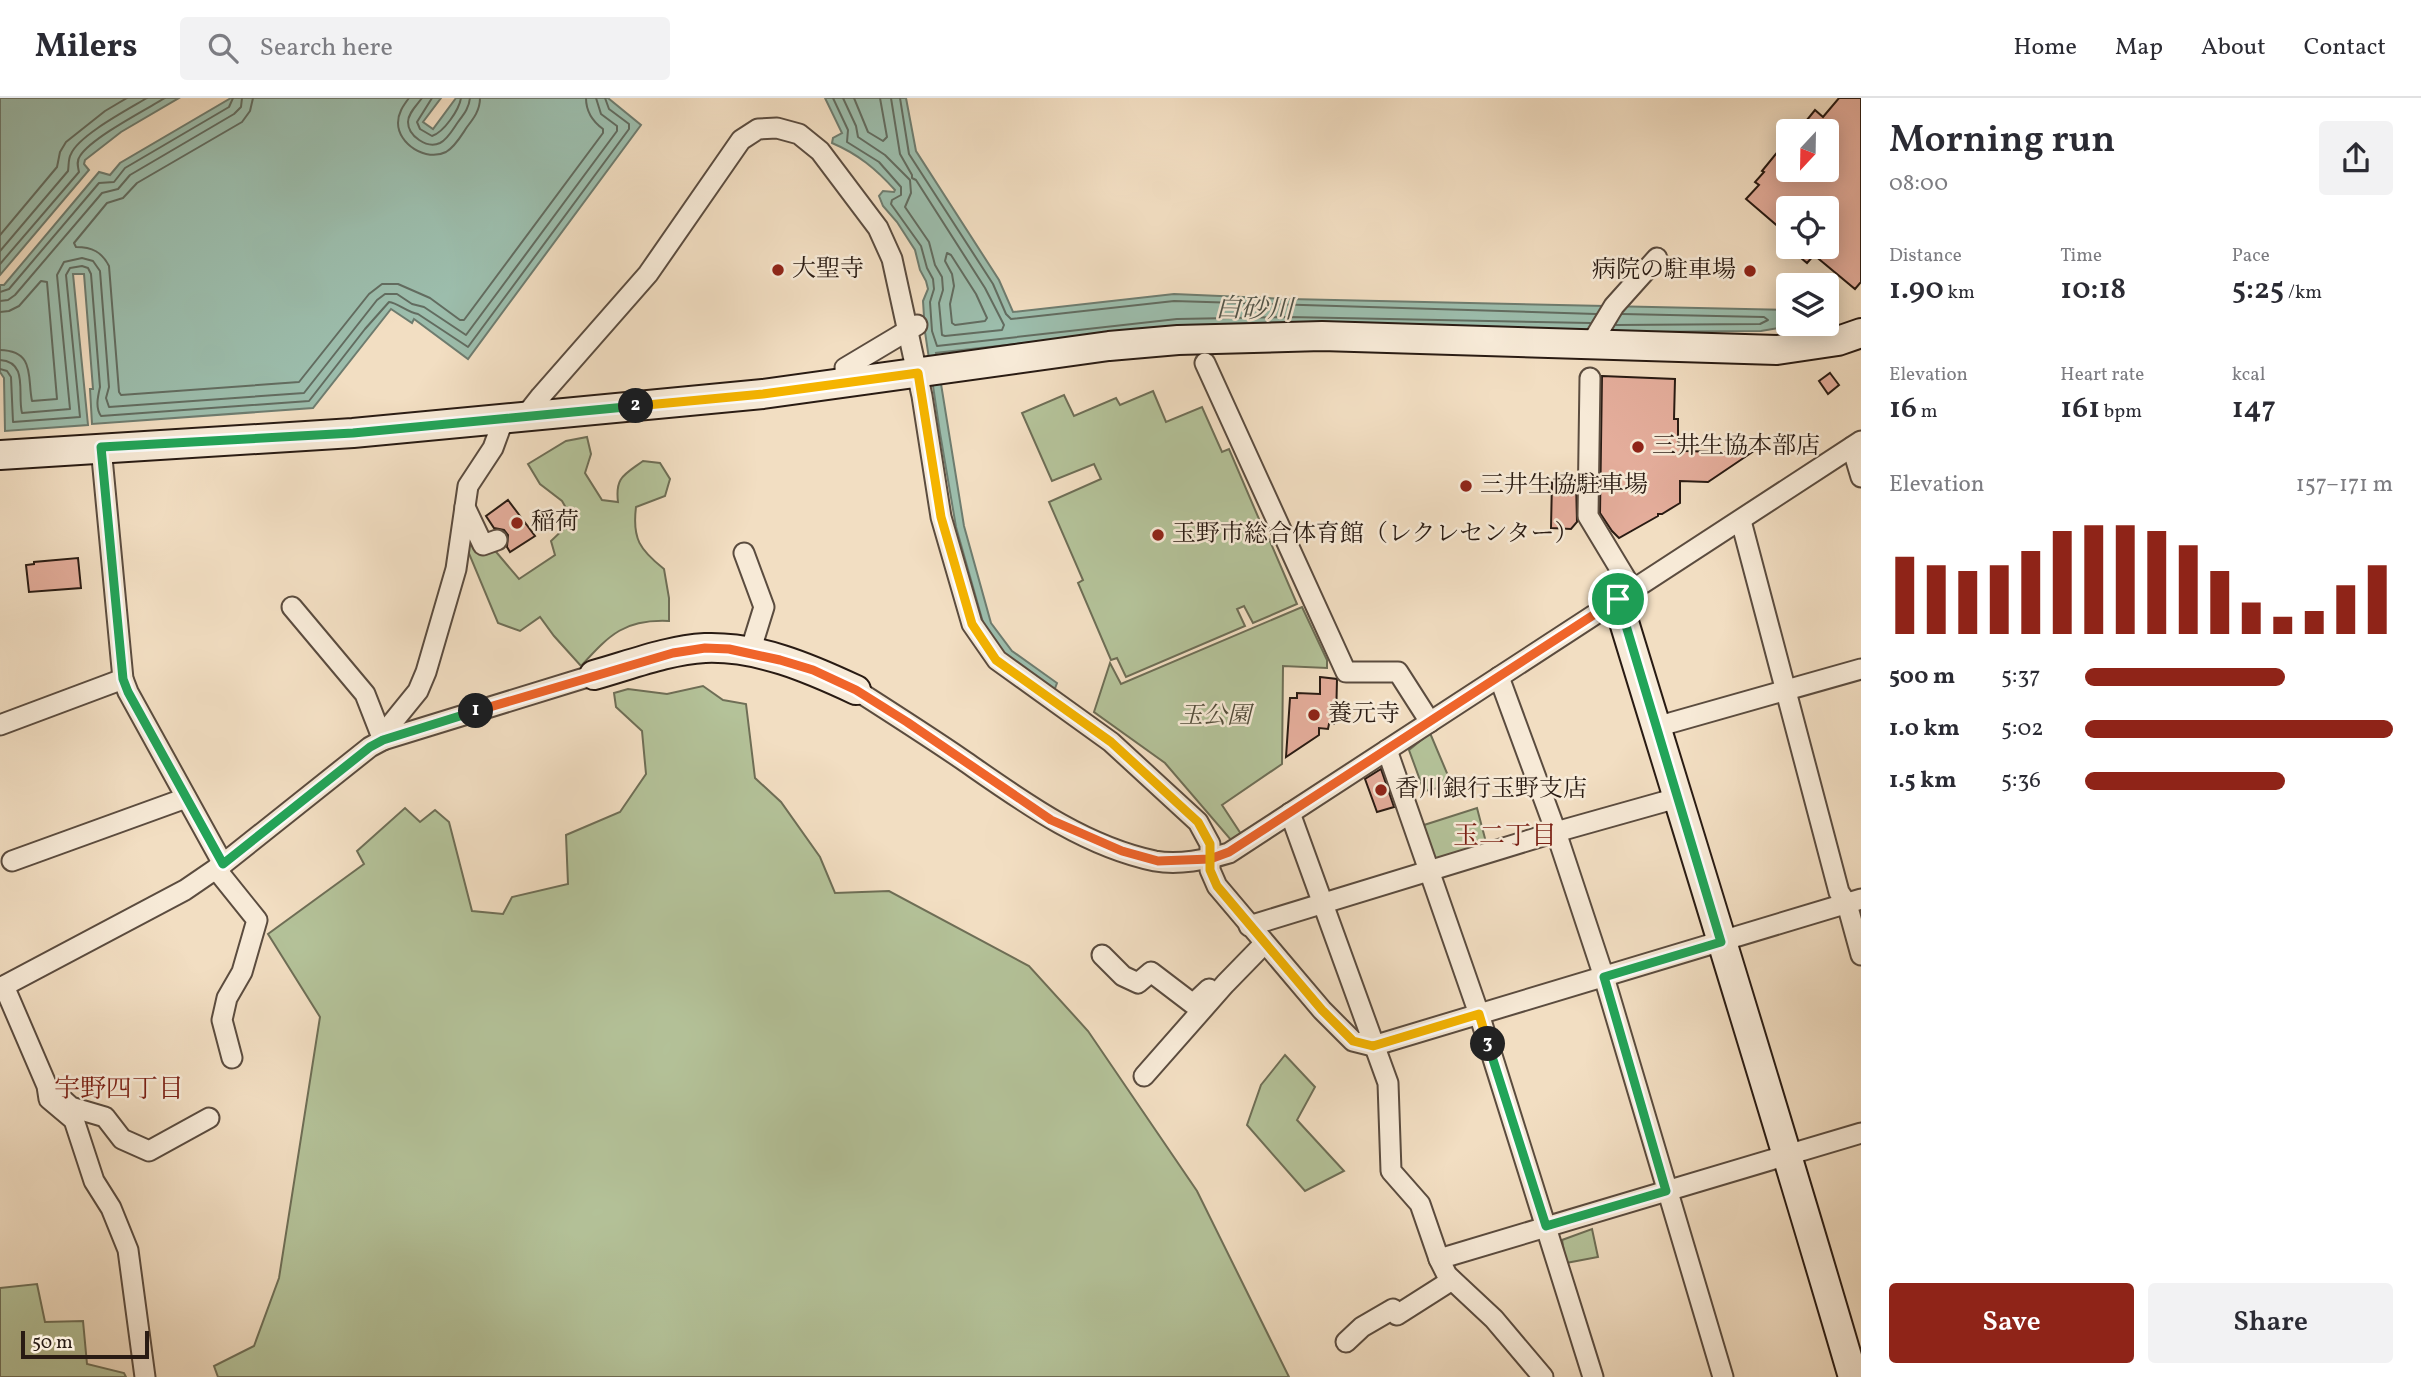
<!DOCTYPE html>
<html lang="en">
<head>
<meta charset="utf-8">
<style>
  :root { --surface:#fff; --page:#f2f2f3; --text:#2b2b33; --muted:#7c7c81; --line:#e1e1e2; --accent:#8f2418 }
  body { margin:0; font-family:Vollkorn,"Noto Serif JP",serif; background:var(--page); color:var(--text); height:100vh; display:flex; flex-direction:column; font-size:26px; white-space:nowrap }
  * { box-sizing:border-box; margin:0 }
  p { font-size:23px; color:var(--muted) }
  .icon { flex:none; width:38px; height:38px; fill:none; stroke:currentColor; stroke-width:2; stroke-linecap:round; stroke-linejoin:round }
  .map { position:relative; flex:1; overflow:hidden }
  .drawer { display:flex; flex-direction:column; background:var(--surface); width:560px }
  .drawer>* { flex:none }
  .needle { width:46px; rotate:202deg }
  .tools { position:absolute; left:1776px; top:21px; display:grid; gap:14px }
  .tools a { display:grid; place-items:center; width:63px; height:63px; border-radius:7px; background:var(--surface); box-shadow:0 4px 18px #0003; font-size:35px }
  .scale { position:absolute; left:21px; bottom:18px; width:128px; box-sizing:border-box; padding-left:7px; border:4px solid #291b13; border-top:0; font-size:19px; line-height:24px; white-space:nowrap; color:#291b13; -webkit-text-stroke:5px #f7ead7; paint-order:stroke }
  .pin { position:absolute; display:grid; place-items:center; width:60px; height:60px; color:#fff; margin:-30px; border:4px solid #fff; border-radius:50%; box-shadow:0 2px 7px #0007 }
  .km { position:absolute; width:35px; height:35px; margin:-18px; border-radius:50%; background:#222; color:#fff; font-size:19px; line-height:35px; text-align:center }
  .round { display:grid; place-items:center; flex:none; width:74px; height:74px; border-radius:7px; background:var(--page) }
  .headline { display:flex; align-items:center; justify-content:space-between; height:119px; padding:0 28px }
  h1 { font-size:38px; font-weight:600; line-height:52px }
  .figures { display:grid; grid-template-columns:repeat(3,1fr); gap:10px; height:119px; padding:7px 28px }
  .figures div { display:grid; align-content:center }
  .figures b { font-size:30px; font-weight:600 }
  .figures small { font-size:19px; font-weight:400 }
  .figures p { font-size:19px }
  .chart { height:196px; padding:14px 28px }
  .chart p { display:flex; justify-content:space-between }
  .chart svg { width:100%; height:126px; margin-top:7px; stroke:var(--accent); stroke-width:6 }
  .button { display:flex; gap:14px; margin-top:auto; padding:14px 28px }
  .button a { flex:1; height:80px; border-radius:7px; background:var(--accent); color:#fff; font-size:28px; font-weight:600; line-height:80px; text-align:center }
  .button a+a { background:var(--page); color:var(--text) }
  ul { padding:0 28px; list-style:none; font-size:23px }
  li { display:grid; grid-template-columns:112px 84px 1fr; align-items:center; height:52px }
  li i { height:18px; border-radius:9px; background:var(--accent) }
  header { display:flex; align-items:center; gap:42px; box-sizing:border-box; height:98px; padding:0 35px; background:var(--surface); border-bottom:2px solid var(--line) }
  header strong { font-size:33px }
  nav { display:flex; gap:38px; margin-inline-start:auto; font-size:24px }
  .search { width:490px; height:63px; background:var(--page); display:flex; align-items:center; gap:18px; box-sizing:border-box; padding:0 24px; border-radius:7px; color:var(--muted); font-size:26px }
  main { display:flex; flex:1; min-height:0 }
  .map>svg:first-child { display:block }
  .green { fill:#b4c299; stroke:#6e6e56; stroke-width:2 }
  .water { fill:#9cbdac; stroke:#6e7c6f; stroke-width:2 }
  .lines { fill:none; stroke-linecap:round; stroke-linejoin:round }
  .shore { stroke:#626c60; stroke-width:2 }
  .building { fill:#e4ad9b; stroke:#291b13; stroke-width:2 }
  .street-casing { stroke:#5b4c3f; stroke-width:23 }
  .secondary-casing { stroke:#291b13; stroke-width:32 }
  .street { stroke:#f7ead7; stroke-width:19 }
  .secondary { stroke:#f7ead7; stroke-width:28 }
  .split-1-casing { stroke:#fff; stroke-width:14 }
  .split-2-casing { stroke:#fff; stroke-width:14 }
  .split-3-casing { stroke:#fff; stroke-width:14 }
  .split-4-casing { stroke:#fff; stroke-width:14 }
  .split-1 { stroke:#f0652b; stroke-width:9 }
  .split-2 { stroke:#22a559; stroke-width:9 }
  .split-3 { stroke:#f5b400; stroke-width:9 }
  .split-4 { stroke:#22a559; stroke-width:9 }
  .poi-dot { fill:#8f2418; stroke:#f7ead7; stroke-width:2.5 }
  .labels { text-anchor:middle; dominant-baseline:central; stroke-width:5; stroke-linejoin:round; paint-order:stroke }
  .poi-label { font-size:24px; fill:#291b13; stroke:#f7ead7; text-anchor:start }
  .park-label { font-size:24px; font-style:italic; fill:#534d3b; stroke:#f7ead7 }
  .water-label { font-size:26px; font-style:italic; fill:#515449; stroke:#f7ead7 }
  .neighbourhood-label { font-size:26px; fill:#7a1f14; stroke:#f7ead7 }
</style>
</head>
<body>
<header>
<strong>Milers</strong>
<div class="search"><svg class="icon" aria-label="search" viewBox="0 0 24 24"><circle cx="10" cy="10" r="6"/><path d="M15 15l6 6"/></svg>Search here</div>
<nav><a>Home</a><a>Map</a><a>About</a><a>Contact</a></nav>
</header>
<main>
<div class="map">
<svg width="1861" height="1279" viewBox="0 0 1861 1279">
  <rect width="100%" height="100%" fill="#f2dec2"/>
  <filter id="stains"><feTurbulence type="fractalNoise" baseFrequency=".00286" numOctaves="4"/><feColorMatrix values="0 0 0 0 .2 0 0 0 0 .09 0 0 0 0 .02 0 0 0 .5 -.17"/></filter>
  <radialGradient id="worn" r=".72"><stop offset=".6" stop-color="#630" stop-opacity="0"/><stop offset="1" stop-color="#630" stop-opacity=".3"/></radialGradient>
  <g class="green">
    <path d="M1153,293L1166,324L1202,309L1222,354L1229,351L1262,428L1251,433L1256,446L1269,441L1297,506L1253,525L1244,508L1237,511L1245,528L1126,579L1117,560L1111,562L1078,485L1083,482L1049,404L1101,381L1094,366L1052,383L1022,315L1064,297L1074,318L1116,300L1120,307Z"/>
    <path d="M587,339L591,356L585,375L602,402L618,404C615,379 624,377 643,363L660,365L670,381L665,398L636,409C632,441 640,452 664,471L669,500V523C625,521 610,536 581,568L554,538L540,519L520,533L498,525L465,446L468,429L492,449L519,481L555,457L551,443L573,422L562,403L540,386L528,366L566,343Z"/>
    <path d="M1302,509L1327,562V570L1283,568L1282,666L1222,707L1241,736L1231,742L1165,665L1094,614L1110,565L1121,586Z"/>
    <path d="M703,588L723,602L746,606L755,680L781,704L820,759L835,795L889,793L1029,868L1088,933L1197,1093L1289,1279H218L214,1268L254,1248L279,1180L320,919L268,836L364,766L357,753L405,710L420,724L435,712L449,724L472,813L503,816L512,799L568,786L566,737L620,714L646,676L642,633L616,609L614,595L628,591L667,596Z"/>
    <path d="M1430,635L1452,687L1424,693L1409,652Z"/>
    <path d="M1477,710L1487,748L1432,765L1421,728Z"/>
    <path d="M1285,957L1315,989L1297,1022L1344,1073L1305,1093L1247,1027L1261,987Z"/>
    <path d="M1592,1131L1598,1159L1566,1165L1562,1142Z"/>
    <path d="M37,1186L45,1224L83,1223L87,1266L124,1275L126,1279H0V1190Z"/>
  </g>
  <g class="water">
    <path d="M0,0H179L121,34L85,62L84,66L89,72L0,177Z"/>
    <path d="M231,0H441L423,24L433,31L456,0H608L641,27L468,261L414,221L412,225L391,211L313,310L92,326L90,291H93L84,176H73L88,327L5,333L4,280L0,274V187H4L99,74L110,77L120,65Z"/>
    <path d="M825,0H906L916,53L999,182L1013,214L1174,196L1289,201L1788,212V226H1803L1761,233L1621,234L1529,230L1289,226L1177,228L936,255L964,428L991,525L1012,553L1057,585L1054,593L1006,559L984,528L956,429L940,335L925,234L923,203L928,191L926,183L920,172L915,152L897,124L883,108L879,98L883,93L894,94L895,92C876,71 858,56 832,45L833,40L842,35Z"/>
  </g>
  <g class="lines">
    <g class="shore">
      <path d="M253,0L250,13L242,24L137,85L123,100L107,105L74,145L76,149C92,149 102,154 109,168L119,294L121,297L299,284L369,196L382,186H398L430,200L460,222H464L603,35V31C592,23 586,13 586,0"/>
      <path d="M409,0C403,8 398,15 398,25C398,46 426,64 446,54C455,49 461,38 467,29C474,20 480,12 480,0"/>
      <path d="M422,0C417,7 408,15 408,24C408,38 427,51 440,45C448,41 453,31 458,24C464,16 469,10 470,0"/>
      <path d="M432,0L417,24L420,31L432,38C444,34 459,12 461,0"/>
      <path d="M833,0L848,32L847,44L879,64L901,89V97L892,102L891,106L921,148L927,170L933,181L934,191L930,204L932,233L937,248L1177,221L1289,219L1590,225"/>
      <path d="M843,0L856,28L858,39L885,57L910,82L911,95L905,109L929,144L935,167L942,179L943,192L939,205L942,237L945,238L1002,232L1004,227L985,190L916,82L912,80V77L900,56L891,0"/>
      <path d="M854,0L868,34L883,43L887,39L880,0"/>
      <path d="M900,0L909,56L993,186L1006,216L1011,221L1174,203L1596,216"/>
      <path d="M0,137L57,69L60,54L66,44L105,13L127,0"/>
      <path d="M0,153L68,73C69,67 68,61 71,56C79,37 129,11 147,0"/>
      <path d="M947,155L951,157L976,196L987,220L985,223L955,227L952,225L950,206L954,188L952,176L945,163Z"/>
      <path d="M0,166L79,74C78,69 76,63 80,58C91,40 145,12 165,0"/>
      <path d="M0,194L9,191L99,85L114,84L125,70L229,9L233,0"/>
      <path d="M0,203L8,202L15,197L102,95L118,91L130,77L234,16L241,9L242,0"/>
      <path d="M0,214L9,213L19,208L41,183L47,184L57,301L32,303C27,280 36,253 0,252"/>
      <path d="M1616,227L1760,226L1768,222L1764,219L1622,216"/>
      <path d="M0,262C29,264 17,296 22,315L70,311L57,177L64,164L82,160L93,163L100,173L109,289L106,300L109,309L304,295L377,202L385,196H397L412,206L424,209L466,237L617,33V28L601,16L596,0"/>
      <path d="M0,271L7,273L11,279L13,324L80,319L66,177L70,170L82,168L88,170L91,176L100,289C98,298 95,310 101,318L309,303L365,231L389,204C398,205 407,214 418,216L468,249L629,31V26L609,11L605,0"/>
    </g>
  </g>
  <g class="building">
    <path d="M1839,0H1861V184L1855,191L1814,157L1807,165L1788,149H1827V110H1788V137L1746,101L1759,87L1755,84L1764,74L1762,73L1788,41V72H1827V33H1798L1815,12L1823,19Z"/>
    <path d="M1830,275L1839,287L1828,296L1819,283Z"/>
    <path d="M1602,278L1675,281L1674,321H1678V343L1685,353L1751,355L1708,384L1680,383V405L1662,416H1658V418L1619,440L1612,433L1600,415Z"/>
    <path d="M1552,382H1576L1577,424L1571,431L1551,430Z"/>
    <path d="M508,402L535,438L510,454L507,449L508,437L504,432L494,430L486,418Z"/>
    <path d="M78,460L81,490L29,494L26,467L34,466V464Z"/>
    <path d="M1320,579L1337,581L1336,623L1334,626H1329L1328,631L1319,630V637L1286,659L1290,600H1297V595L1320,596Z"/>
    <path d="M1381,671L1394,709L1377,714L1365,681Z"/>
  </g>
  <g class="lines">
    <g class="street-casing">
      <g id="street">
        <path d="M1591,246L1614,208L1657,160"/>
        <path d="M1205,265L1346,574H1398L1430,624"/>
        <path d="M1590,280L1588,418L1632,491"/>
        <path d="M847,286L845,270L917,227"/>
        <path d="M526,317L541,298L648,176L741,42L758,31L777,30L799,36L820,53L878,130L892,161L922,298L941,419L972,526L997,562L1111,644L1198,724L1210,746V772L1217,788L1322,912L1353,943L1373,948L1861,801"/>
        <path d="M101,349L123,581L128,594L223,766"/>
        <path d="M1852,349L1861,379"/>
        <path d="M465,409L483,447L497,442"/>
        <path d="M1741,423L1839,794L1847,806L1861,857"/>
        <path d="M744,455L764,509L750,554"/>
        <path d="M292,509L365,596L383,642"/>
        <path d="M1499,579L1556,734L1604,879L1723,1279"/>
        <path d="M856,592C892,615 928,638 963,662C1022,703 1083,748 1155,763C1178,767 1207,762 1229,755L1861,343"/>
        <path d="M0,627L123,581"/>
        <path d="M1656,629L1861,571"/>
        <path d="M383,642L392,625L418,593L426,574L456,471L468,388L493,350L504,320"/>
        <path d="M1387,652L1479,916L1593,1279"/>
        <path d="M1290,715L1388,985L1391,1073L1420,1106L1439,1161L1447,1177L1494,1221L1543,1279"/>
        <path d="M12,763L186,700"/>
        <path d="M216,771L257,822L242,874L227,900L222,922L232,960"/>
        <path d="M1249,828L1556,734L1677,700"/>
        <path d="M1102,857L1123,878L1138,885L1151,874L1193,906L1209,891"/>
        <path d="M4,888L47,988L49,1001L74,1022L94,1083L111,1110L128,1152L145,1279"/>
        <path d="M0,890L185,792L223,766L370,649L383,642L594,577"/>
        <path d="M1144,978L1225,886L1264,846"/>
        <path d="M61,1000L71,1009L105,1019L122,1041L149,1053L209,1020"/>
        <path d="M1439,1161L1861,1035"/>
        <path d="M1346,1244L1362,1229L1393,1211L1397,1217L1452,1182"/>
      </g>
    </g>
    <g class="secondary-casing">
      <g id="secondary">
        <path d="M0,357L353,335L763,296L1109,248L1178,242L1322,238L1777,252L1838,243L1861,235"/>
        <path d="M1617,501C1696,760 1777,1019 1853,1279"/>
        <path d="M594,577C630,567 668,552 705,550C758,548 809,570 856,592"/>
      </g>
    </g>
    <use href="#street" class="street"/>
    <use href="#secondary" class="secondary"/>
  </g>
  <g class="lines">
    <g class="split-1-casing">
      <path id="split-1" d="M476,613L673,555L705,550L729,551L780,562L813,572L856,592L907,624L1051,722L1122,753L1158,763L1210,761L1229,754L1618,501"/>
    </g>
    <g class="split-2-casing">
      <path id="split-2" d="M476,613L383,642L370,649L223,766L128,594L123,581L101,349L353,335L636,308"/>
    </g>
    <g class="split-3-casing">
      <path id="split-3" d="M636,308L763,296L918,275L941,419L972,526L996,562L1111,644L1198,724L1210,746V772L1217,788L1322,912L1353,943L1373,948L1479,916L1488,946"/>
    </g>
    <g class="split-4-casing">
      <path id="split-4" d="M1488,946L1546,1128L1666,1093L1604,879L1721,844L1618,501"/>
    </g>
    <use href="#split-1" class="split-1"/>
    <use href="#split-2" class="split-2"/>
    <use href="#split-3" class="split-3"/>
    <use href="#split-4" class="split-4"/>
  </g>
  <g class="poi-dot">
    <circle cx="778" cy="172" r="7"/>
    <circle cx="1750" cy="173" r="7"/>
    <circle cx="1638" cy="349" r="7"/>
    <circle cx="1466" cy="388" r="7"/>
    <circle cx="517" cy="425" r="7"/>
    <circle cx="1158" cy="437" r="7"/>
    <circle cx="1314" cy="617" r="7"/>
    <circle cx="1381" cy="692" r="7"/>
  </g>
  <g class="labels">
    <g class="poi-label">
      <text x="792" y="172">大聖寺</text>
      <text x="1736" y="173" text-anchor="end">病院の駐車場</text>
      <text x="1652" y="349">三井生協本部店</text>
      <text x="1480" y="388">三井生協駐車場</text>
      <text x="531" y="425">稲荷</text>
      <text x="1172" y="437">玉野市総合体育館（レクレセンター）</text>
      <text x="1328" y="617">養元寺</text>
      <text x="1395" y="692">香川銀行玉野支店</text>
    </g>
    <g class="park-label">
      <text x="1215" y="619">玉公園</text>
    </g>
    <g class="water-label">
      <text transform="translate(1254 212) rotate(1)">白砂川</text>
    </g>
    <g class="neighbourhood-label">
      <text x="1505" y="739">玉二丁目</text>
      <text x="119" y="992">宇野四丁目</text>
    </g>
  </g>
  <rect width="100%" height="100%" filter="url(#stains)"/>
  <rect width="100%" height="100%" fill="url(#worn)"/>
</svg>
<div class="tools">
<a><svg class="needle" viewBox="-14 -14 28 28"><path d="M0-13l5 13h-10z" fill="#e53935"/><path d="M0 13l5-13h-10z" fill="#7c7c81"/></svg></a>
<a><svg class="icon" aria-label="locate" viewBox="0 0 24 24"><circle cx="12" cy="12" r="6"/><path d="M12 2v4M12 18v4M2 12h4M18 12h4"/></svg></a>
<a><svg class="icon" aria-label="layers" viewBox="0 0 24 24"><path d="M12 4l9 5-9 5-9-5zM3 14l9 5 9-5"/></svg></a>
</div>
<div class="scale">50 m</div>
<div class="pin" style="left:1618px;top:501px;background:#1e9e55"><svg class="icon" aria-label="arrive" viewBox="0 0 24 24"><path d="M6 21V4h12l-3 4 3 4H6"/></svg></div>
<b class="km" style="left:476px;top:613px">1</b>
<b class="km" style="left:636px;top:308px">2</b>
<b class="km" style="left:1488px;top:946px">3</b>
</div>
<section class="drawer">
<div class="headline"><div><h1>Morning run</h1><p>08:00</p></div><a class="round"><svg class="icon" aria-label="share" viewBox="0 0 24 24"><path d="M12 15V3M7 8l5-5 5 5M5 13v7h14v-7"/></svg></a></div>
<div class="figures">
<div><p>Distance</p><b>1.90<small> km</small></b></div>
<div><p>Time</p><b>10:18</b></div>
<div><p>Pace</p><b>5:25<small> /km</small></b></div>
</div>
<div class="figures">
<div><p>Elevation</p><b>16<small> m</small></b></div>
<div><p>Heart rate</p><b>161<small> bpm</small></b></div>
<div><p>kcal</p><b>147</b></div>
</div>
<div class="chart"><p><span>Elevation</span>157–171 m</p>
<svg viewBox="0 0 160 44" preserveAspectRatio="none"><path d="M5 44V17M15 44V20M25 44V22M35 44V20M45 44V15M55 44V8M65 44V6M75 44V6M85 44V8M95 44V13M105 44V22M115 44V33M125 44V38M135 44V36M145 44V27M155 44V20"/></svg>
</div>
<ul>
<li><b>500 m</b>5:37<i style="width:65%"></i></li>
<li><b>1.0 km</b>5:02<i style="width:100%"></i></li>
<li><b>1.5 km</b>5:36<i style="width:65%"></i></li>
</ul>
<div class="button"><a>Save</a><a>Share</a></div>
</section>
</main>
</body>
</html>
